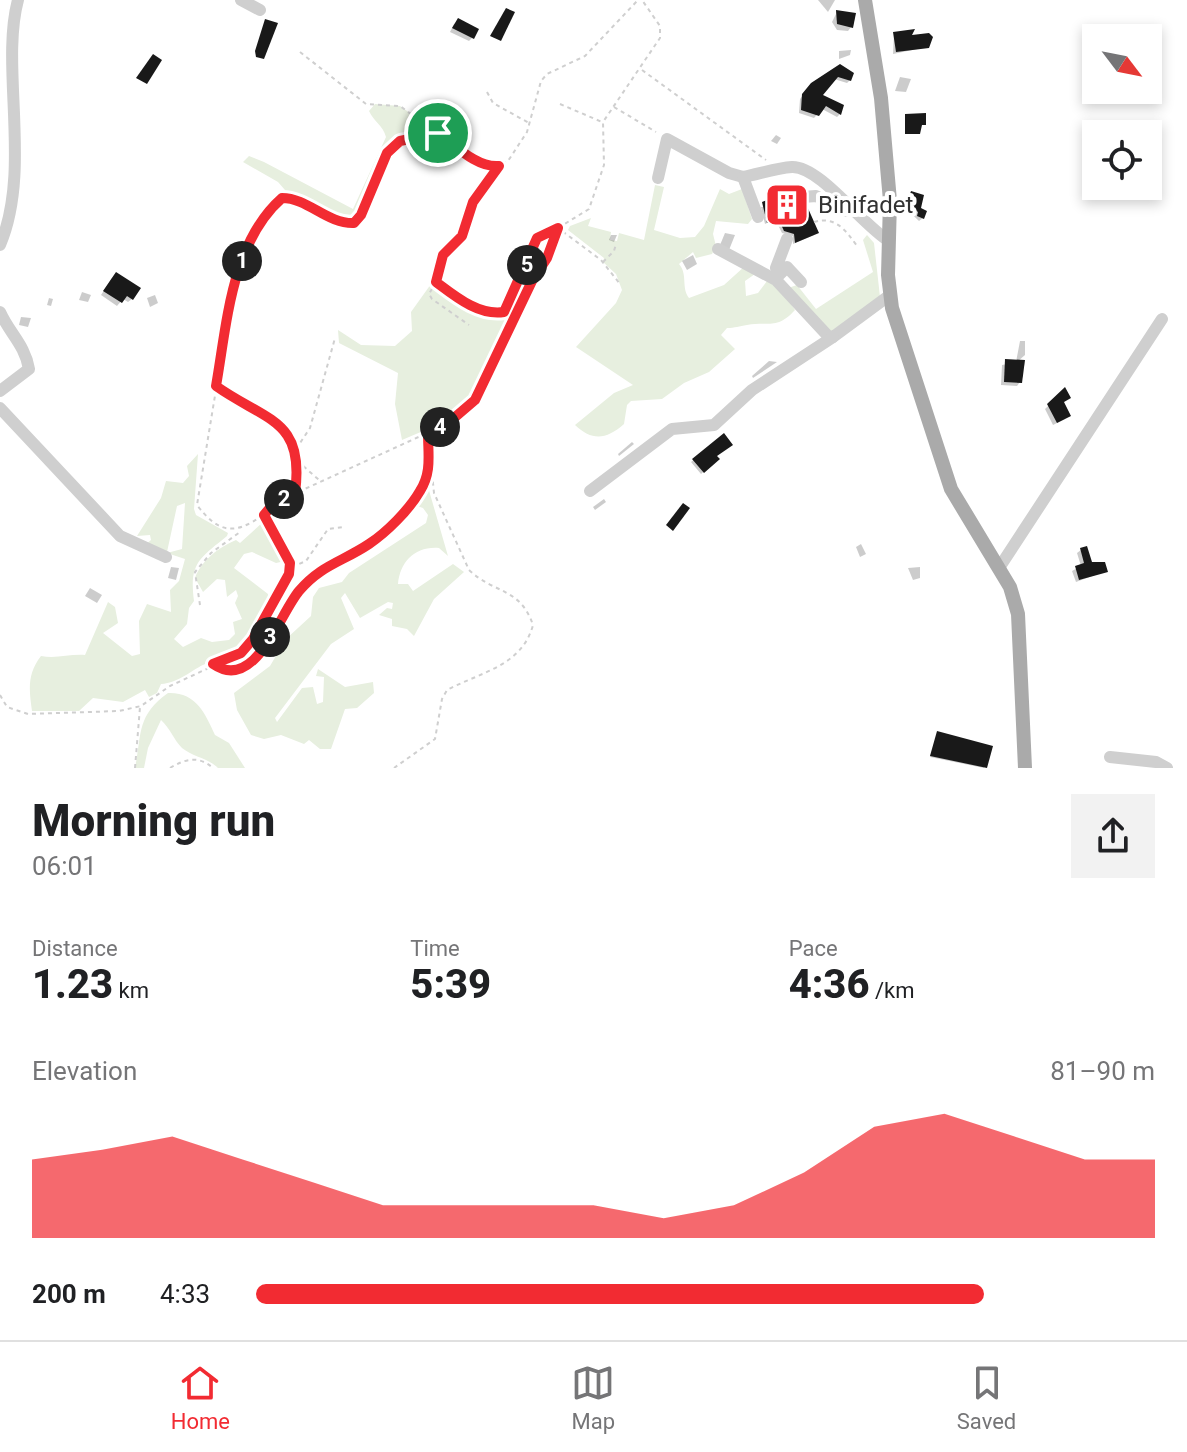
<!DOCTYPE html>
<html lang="en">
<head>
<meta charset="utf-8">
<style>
  :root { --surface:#fff; --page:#f2f2f2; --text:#202124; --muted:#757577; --line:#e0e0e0; --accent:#f22b32 }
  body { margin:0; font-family:Roboto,sans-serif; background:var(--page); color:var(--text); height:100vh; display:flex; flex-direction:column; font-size:30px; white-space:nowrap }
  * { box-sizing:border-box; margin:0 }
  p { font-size:26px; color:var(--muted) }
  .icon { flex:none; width:44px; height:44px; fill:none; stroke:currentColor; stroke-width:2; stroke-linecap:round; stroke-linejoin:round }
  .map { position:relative; height:768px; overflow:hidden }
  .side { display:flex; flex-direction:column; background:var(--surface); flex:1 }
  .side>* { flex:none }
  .needle { width:52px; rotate:122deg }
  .controls { position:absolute; left:1082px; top:24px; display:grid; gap:16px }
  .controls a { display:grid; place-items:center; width:80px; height:80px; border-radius:0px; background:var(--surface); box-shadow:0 4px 12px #0003; font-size:40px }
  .pin { position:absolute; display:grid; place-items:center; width:68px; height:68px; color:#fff; margin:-34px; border:4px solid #fff; border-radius:50%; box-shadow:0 2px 8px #0007 }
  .km { position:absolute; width:40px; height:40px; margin:-20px; border-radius:50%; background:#222; color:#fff; font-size:22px; line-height:40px; text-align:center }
  .round { display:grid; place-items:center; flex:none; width:84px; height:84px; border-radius:0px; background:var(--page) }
  .summary { display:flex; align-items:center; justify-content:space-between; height:136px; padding:0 32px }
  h1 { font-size:44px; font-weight:800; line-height:60px }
  .metrics { display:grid; grid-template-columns:repeat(3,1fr); gap:12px; height:136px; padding:8px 32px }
  .metrics div { display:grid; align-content:center }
  .metrics b { font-size:40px; font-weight:800 }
  .metrics small { font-size:22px; font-weight:400 }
  .metrics p { font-size:22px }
  .chart { height:224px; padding:16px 32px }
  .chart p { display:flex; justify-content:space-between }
  .chart svg { width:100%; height:144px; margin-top:8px; fill:var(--accent); opacity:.7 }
  ul { padding:0 32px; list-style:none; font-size:26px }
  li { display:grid; grid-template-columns:128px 96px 1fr; align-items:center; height:60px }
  li i { height:20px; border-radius:10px; background:var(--accent) }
  .menu { display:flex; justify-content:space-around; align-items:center; height:112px; border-top:2px solid var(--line); background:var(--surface); font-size:22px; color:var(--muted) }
  .menu a { display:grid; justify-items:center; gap:4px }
  .menu .selected { color:var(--accent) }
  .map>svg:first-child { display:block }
  .green { fill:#e7efdf }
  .shadow { fill:#0003 }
  .building { fill:#191919 }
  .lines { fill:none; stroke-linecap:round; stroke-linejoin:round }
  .path { stroke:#cfcfcf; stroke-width:2; stroke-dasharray:4 4; stroke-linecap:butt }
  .minor { stroke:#cfcfcf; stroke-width:12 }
  .major { stroke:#aaa; stroke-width:14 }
  .route-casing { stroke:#fff; stroke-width:16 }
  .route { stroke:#f22b32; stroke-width:10 }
  .labels { text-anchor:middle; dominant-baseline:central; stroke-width:8; stroke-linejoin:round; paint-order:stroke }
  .poi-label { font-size:24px; fill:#323232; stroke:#fff; text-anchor:start }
</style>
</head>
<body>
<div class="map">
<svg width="1187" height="768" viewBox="0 0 1187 768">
  <rect width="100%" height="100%" fill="#fff"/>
  <g class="green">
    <path d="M375,104L400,106L438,133L400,141L387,153L354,223L341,224L292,198L278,182L243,162L249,156L264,162L353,209L386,137C383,125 374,122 369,111Z"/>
    <path d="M655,185L664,187L654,230L680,238L695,237L704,226L720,189L729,194L742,189L752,219L748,224L716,221L713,234L716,246L712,254L696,258L693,252L679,264C688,274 681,288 689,298L724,285L745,266L755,274L745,281L746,296L758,293L767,281L781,289L795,310C777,330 768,321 747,325C739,326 735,328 727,328L721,335L735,349L709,372L684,383L662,399L631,401L627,405L624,424C606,440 592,441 575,425L614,393L633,385L576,347L616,303L622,290L616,274L603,262L604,258L568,230L570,226L591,218L588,226L611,232L610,240L617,241L619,233L644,240Z"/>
    <path d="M867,235L874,243L880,297L829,333L788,288L797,285L816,309L873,272L863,240Z"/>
    <path d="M431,284L470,310L509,321C497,359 479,403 442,422C429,429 415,434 402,440L395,404L398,373L339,343L338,330L361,345L395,346L412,331L411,312Z"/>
    <path d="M198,454L194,509L196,515L228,533L227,536C199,559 189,563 194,601L189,608L187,624L174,639L183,647L201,638L212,642L229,640L235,634L233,622L242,619L235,603L238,596L236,590L227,597L225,580L217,579L203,592L195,578C201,561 219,547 236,540L240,543L263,522L285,561L276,563L252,552L244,554L234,568L268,594C268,612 256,638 242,650C232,658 218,659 207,663C191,670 179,683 161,684L157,693L149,697L145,690L123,702L93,698L79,711H32C29,690 27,674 41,656C56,659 69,654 85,655L108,602L115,607L118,623L103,633L132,656L140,654L139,621L147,604L171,612L170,590L179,581L185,559L167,553L182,549L185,503L177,506L167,552L145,545L151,540L150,535L137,536L161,498L166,481L183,483L189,476L187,466Z"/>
    <path d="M428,487L448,556L439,548C415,546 400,562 398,584H408L413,591L453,564L464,572L434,599L414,636L407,629L392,626V619L379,615L387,608L392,609L393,603L388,602L360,618L345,593L341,598L354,629L331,644L275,718L277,722L302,688L313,687L317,704L323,702L324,677L316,676L318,669L345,687L373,682L374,693L357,708L345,709L331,749H320L309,740L304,744L281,735L264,739L251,735L237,710L234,693L270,666L286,639L311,616L313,597L319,588L342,582L349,573L426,523L428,515L423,508L414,505Z"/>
    <path d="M168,693C196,692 205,713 215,735L229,743L245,768H218C208,758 193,757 182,748C174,740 170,728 161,720L148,748L144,768H135C142,734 136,716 168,693Z"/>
  </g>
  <g class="shadow">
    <path d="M818,0H835L828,12Z"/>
    <path d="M837,12L851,27L848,31L837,30L832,22Z"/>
    <path d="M454,24L472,38L469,41L450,32Z"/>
    <path d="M894,34L909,37L927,47L893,54Z"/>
    <path d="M851,50L850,55L839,59V51Z"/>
    <path d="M840,67L850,80L847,83L834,79L820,95L840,114L837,117L822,109L814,118L799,113L800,99L808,89Z"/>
    <path d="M900,77L911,79L906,92L895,91Z"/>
    <path d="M776,135L781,138L777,144L771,141Z"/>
    <path d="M912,193L923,218L919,221L904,207Z"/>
    <path d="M793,203L814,235L793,244V236L782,233L775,219L765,224L761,207Z"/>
    <path d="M725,233L735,235L729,250L720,245Z"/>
    <path d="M611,235H617L614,242L609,240Z"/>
    <path d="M693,255L697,264L687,270L682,261Z"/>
    <path d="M112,278L132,299L128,302L123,299L117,306L101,295Z"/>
    <path d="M82,292L91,295L88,302L79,300Z"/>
    <path d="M155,295L158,303L150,307L147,298Z"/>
    <path d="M49,298L53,299L51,306L47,305Z"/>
    <path d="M21,317L31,318L28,327L19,325Z"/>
    <path d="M1020,341H1025V355L1017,362L1020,382L1017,386L1001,385L1002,365L1016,362Z"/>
    <path d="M769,361L777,362L753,378L752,376Z"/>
    <path d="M1065,390L1069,398L1062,403L1065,419L1053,425L1045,409Z"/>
    <path d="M724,435L715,456L717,459L701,474L691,462Z"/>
    <path d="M632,442L634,444L619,456L618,454Z"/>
    <path d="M604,499L606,502L595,510L593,507Z"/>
    <path d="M861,544L866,554L860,557L856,547Z"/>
    <path d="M1081,550L1090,564L1106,571L1076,582L1072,571L1081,566L1077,553Z"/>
    <path d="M171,567L179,568L176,580L168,578Z"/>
    <path d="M920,567V578L913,580L908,568Z"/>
    <path d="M90,588L102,595L97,603L85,596Z"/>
    <path d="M937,734L990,747L984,768L930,757Z"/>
  </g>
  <g class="building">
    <path d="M506,8L515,12L501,41L490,36Z"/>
    <path d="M836,10L856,13L853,28L837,24Z"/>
    <path d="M458,18L479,29L474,39L452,28Z"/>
    <path d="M265,19L278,23L264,59L256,57L255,51Z"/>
    <path d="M915,29L912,35L929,33L933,37L929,48L896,52L893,32Z"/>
    <path d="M153,54L162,60L147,84L136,78Z"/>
    <path d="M840,64L854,73L851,81L838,77L823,95L844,105L841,115L826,106L819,116L801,110L802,94L811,83Z"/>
    <path d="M926,113V125H922L920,134H905V114Z"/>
    <path d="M799,187L795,201L807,206L819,233L795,243L794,234L784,231L778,218L767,223L762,202Z"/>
    <path d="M911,191L924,195L921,208L927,211L924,219L917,216L918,212L907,203Z"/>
    <path d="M116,272L141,288L133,300L127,296L122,303L103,291Z"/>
    <path d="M1005,359L1025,360L1022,383L1004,382Z"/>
    <path d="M1065,387L1071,398L1064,402L1071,416L1057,423L1047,404Z"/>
    <path d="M724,433L733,445L717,456L720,459L704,473L692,459Z"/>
    <path d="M683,503L690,508L673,531L666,525Z"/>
    <path d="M1087,546L1092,562H1105L1108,572L1079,580L1075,566L1084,563L1080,548Z"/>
    <path d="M937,731L993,746L987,768L930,756Z"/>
  </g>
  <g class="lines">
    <g class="path">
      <path d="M300,52L366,104L400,106L437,133"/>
      <path d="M642,70L766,160"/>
      <path d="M487,92L493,103L529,123"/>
      <path d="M560,104L602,122"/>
      <path d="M614,107L656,132"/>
      <path d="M498,167L473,202L462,236L443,255L436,282C456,297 479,316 504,312L537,238L558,228L601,260L620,284"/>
      <path d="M814,222C835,216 845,229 857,246"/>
      <path d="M603,262L614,251L616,244"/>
      <path d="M436,282L429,294L432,299L469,325"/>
      <path d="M218,388L279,424L294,445L301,464L319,480"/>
      <path d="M296,449L310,428L335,338"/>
      <path d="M295,493L297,457"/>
      <path d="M263,515C235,535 219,534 197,505L235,274L271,208L282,198C308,198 327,224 354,223L387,153L400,141L438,133C455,146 477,168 499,166L508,161L527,132L541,81L547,74L585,56L638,0"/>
      <path d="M292,567L306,561L328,529L343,527"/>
      <path d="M200,605L195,572L211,553L240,532"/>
      <path d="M214,665C227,674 235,673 248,664C274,645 284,608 305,584C323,564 346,559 368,544C393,528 416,501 429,475"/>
      <path d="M0,695L7,707L28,714L119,711L141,706L170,686L241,653L253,639L289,574L290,563L264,515L274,503L447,424L475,400L532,281L547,258L558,228L589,209L604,165L603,122L660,38V26L642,0"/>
      <path d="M135,768L140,707"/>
      <path d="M170,768C185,759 198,755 213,768"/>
      <path d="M394,768L435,739L442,699L447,690C481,672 522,666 533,625C520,587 494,594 469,570L434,493L428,435"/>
    </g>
    <g class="minor">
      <path d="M241,0L260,10"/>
      <path d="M658,178L667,139L729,173L743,177"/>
      <path d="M803,197L816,196L846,211"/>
      <path d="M758,217L743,177C759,174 776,168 792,167C820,166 863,226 889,241"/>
      <path d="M787,239L776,268L780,274L787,267L801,282"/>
      <path d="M0,245C32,170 0,66 18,0"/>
      <path d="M718,249L776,280L828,336L833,337L890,295"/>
      <path d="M0,312C10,334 25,345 29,369L0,391"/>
      <path d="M0,408L120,536L166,557"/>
      <path d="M590,491L672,429L714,425L752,390L833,337"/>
      <path d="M999,568L1162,319"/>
      <path d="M1110,757L1156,762L1167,768"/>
    </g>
    <path class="major" d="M865,0L881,98L890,201L888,275L892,308L951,489L1010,587L1018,614L1025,768"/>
  </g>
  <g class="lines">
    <g class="route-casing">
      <path id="route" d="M438,133C456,146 477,168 499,166L473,202L462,236L443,255L436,282C456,297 479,316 504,312L537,238L558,228L547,258L532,281L475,400L447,424L428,433C428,455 432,472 420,491C409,510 387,532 369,544C342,562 321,565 299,591C279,615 255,693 213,664L241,653L253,639L289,574L290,563L264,515L274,503L295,493C305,419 267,422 216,386C227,324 231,243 282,198C308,198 327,224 354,223L361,215L387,153L400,141Z"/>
    </g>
    <use href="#route" class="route"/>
  </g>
  <defs>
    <g id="building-square" transform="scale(2.3)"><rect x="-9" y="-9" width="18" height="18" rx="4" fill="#f22b32" stroke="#fff"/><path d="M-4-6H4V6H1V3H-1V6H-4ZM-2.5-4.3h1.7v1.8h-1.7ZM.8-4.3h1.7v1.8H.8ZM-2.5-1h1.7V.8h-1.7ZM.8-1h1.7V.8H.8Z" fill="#fff"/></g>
  </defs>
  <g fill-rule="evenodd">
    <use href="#building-square" x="787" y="205"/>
  </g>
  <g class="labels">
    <g class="poi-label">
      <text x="818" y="205">Binifadet</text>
    </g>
  </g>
</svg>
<div class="controls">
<a><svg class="needle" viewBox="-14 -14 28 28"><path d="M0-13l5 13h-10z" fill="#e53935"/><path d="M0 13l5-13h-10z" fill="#757577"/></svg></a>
<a><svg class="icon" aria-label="locate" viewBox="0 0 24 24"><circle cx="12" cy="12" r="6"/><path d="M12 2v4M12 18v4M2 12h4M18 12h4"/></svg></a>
</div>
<div class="pin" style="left:438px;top:133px;background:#1e9e55"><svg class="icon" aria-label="arrive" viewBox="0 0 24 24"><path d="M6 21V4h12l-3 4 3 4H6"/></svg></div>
<b class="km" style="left:242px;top:261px">1</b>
<b class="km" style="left:284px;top:499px">2</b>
<b class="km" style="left:270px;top:637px">3</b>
<b class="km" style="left:440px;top:427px">4</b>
<b class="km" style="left:527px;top:265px">5</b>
</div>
<section class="side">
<div class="summary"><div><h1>Morning run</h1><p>06:01</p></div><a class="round"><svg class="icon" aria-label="share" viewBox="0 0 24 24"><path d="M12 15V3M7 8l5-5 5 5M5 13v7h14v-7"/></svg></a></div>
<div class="metrics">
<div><p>Distance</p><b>1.23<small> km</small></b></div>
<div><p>Time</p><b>5:39</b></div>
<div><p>Pace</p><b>4:36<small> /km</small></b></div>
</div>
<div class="chart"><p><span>Elevation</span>81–90 m</p>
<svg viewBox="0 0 160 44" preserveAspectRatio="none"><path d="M0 44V20L10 17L20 13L30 20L40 27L50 34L60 34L70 34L80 34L90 38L100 34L110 24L120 10L130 6L140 13L150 20L160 20V44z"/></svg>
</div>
<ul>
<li><b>200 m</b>4:33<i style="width:81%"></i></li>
</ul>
</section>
<nav class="menu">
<a class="selected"><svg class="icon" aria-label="home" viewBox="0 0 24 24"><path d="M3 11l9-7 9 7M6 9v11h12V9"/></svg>Home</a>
<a><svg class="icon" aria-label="map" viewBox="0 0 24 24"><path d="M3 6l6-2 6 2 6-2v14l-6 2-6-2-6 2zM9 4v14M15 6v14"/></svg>Map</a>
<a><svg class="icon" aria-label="saved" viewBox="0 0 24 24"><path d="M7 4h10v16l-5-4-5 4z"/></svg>Saved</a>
</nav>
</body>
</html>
